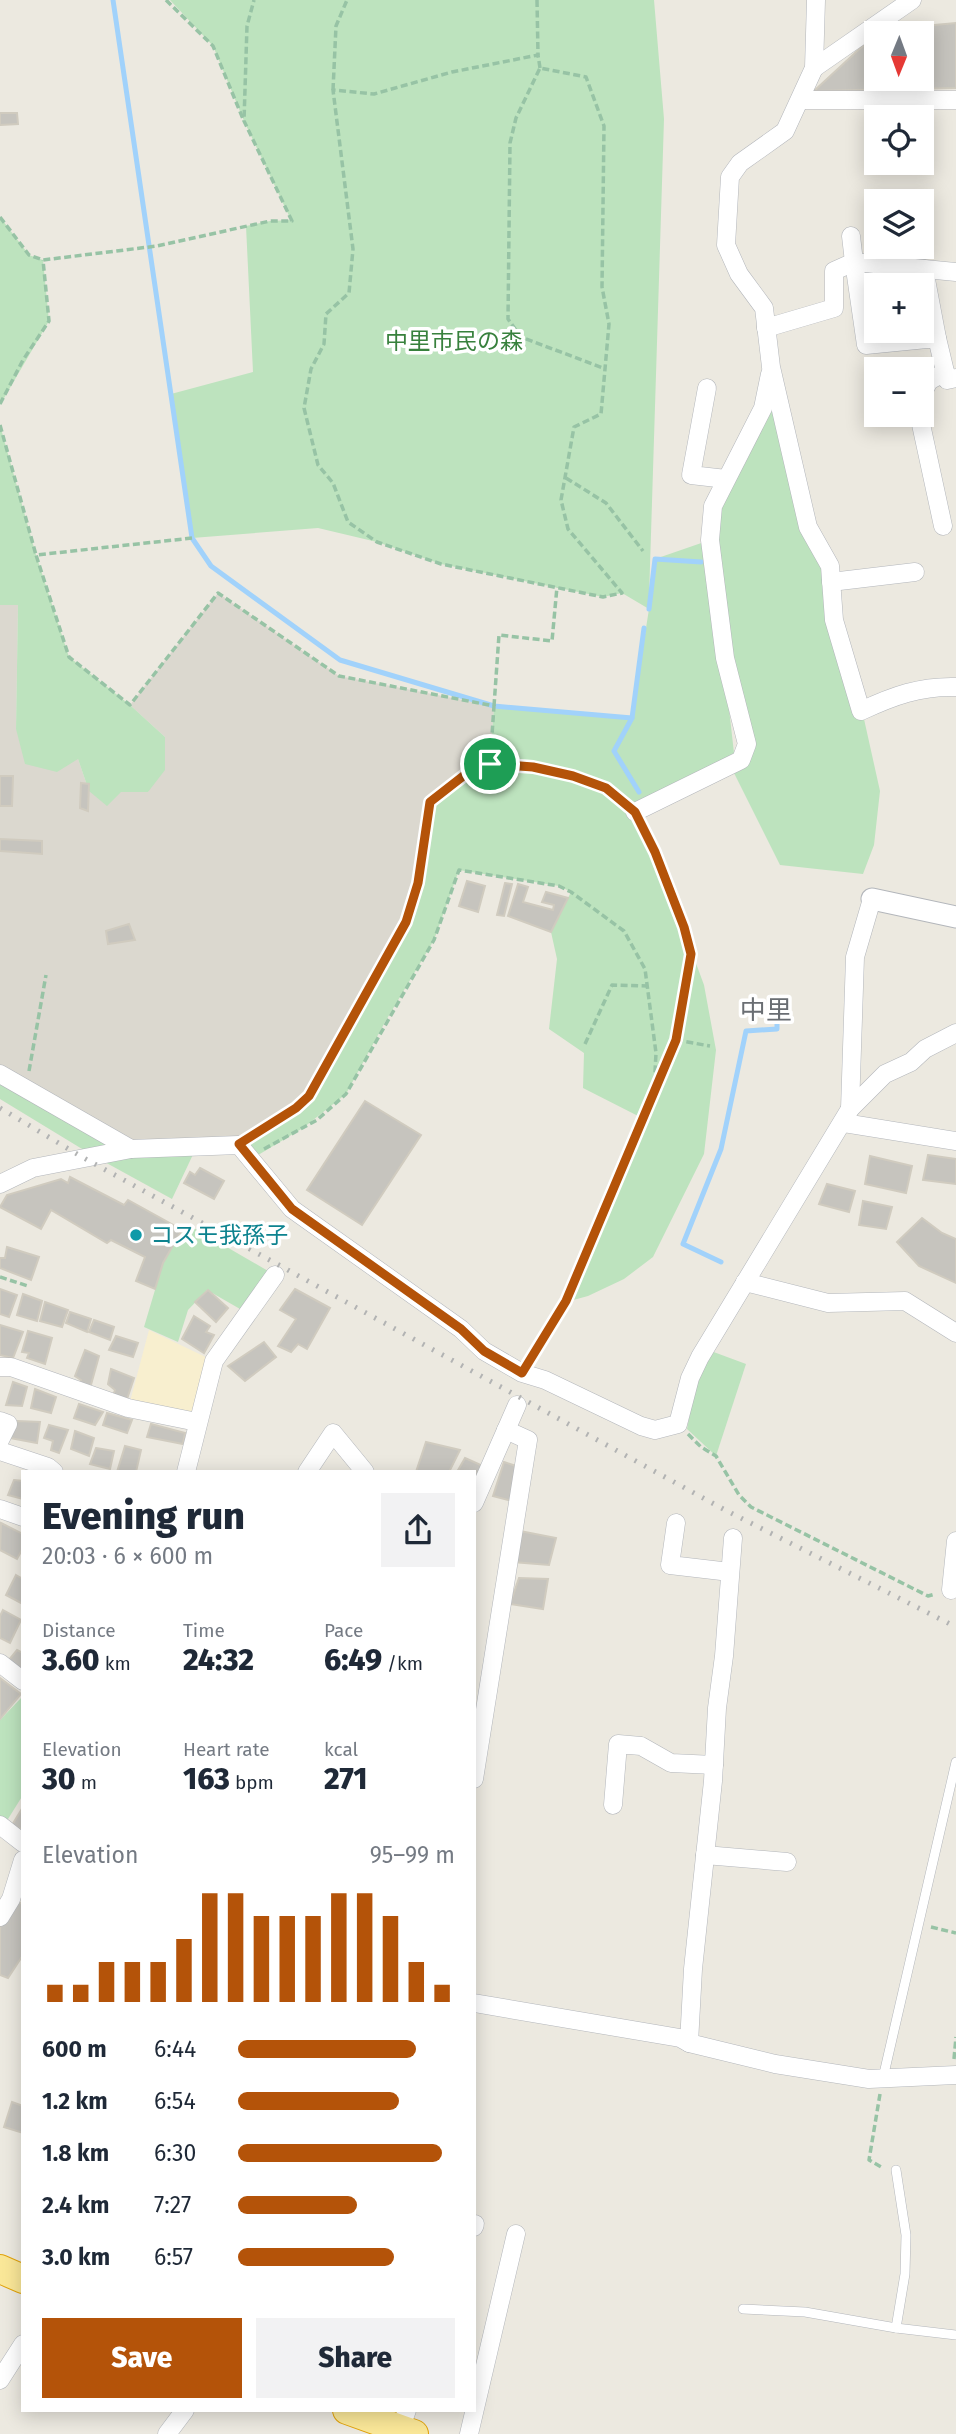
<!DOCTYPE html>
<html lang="en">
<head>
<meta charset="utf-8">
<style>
  :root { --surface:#fff; --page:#f2f2f3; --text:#1f2937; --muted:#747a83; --accent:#b45309 }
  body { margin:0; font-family:"Fira Sans","Noto Sans JP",sans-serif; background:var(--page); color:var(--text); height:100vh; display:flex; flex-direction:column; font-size:26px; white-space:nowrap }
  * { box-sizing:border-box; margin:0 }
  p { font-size:23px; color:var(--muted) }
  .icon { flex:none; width:38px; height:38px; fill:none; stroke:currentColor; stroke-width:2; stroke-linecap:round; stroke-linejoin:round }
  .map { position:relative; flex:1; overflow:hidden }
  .panel { position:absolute; left:21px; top:1470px; width:455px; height:942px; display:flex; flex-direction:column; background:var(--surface); border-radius:0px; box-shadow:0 4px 18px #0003 }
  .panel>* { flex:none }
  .needle { width:46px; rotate:181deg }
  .fabs { position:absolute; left:864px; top:21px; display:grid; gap:14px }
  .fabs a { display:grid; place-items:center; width:70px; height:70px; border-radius:0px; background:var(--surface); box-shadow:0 4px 18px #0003; font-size:35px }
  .pin { position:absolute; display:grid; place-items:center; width:60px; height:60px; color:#fff; margin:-30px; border:4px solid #fff; border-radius:50%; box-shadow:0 2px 7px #0007 }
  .round { display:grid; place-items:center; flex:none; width:74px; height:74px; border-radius:0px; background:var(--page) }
  .headline { display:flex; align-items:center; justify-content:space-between; height:119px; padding:0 21px }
  h1 { font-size:38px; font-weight:800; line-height:52px }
  .stats { display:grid; grid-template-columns:repeat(3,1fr); gap:10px; height:119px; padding:7px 21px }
  .stats div { display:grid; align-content:center }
  .stats b { font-size:30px; font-weight:800 }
  .stats small { font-size:19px; font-weight:400 }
  .stats p { font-size:19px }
  .chart { height:196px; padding:14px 21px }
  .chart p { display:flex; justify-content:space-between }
  .chart svg { width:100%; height:126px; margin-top:7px; stroke:var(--accent); stroke-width:6 }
  .primary-button { display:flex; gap:14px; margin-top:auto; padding:14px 21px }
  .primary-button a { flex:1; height:80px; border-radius:0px; background:var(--accent); color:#fff; font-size:28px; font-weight:800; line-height:80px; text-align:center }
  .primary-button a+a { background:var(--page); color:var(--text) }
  ul { padding:0 21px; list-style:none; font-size:23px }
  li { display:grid; grid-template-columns:112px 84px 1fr; align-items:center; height:52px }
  li i { height:18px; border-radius:9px; background:var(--accent) }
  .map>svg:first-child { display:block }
  .education { fill:#dbd8cf }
  .green { fill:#bde3be }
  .sand { fill:#f8efcf }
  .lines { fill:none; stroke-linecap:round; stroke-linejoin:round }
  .stream { stroke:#a1d2fb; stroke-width:5 }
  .building { fill:#c6c4be; stroke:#d0cbbf; stroke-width:2; fill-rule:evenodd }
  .service-casing { stroke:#b3b6bb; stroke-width:10 }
  .minor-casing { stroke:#b3b6bb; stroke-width:19 }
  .tertiary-casing { stroke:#b3b6bb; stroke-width:23 }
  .trunk-casing { stroke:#e2a30a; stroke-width:30 }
  .path { stroke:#97c3a5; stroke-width:3.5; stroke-dasharray:7 3.5; stroke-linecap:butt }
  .service { stroke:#fff; stroke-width:9 }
  .minor { stroke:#fff; stroke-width:18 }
  .tertiary { stroke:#fff; stroke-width:21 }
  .trunk { stroke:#fae798; stroke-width:28 }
  .rail { stroke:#b2b3b3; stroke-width:5; stroke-dasharray:2 9; stroke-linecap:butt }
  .route-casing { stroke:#fff; stroke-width:14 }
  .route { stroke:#b45309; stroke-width:9 }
  .culture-dot { fill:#0f9aa8; stroke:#fff; stroke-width:2.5 }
  .labels { text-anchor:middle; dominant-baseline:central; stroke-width:7; stroke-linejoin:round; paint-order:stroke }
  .park-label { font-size:23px; fill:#38813d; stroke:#fff }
  .culture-label { font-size:23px; fill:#0d838f; stroke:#fff; text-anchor:start }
  .quarter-label { font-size:26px; fill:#6a6e73; stroke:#fff }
</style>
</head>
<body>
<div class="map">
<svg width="956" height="2434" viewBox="0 0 956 2434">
  <rect width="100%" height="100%" fill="#ece9e0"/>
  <path class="education" d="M218,593L339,676L494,706L490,764L430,802L418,883L406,921L309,1096L296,1108L239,1145L131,1149L0,1074V605L18,604L16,729L78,759L89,791L148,792L165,737L130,705Z"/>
  <g class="green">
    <path d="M170,0H654L664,119L649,598L655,559L710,540L771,367L808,527L830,566L880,791L874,845L863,874L780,865L730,765L741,760L721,638L734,753L635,812L655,852L704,985L716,1050L704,1154L653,1257L624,1279L588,1296L566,1302L642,1118L583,1088L584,1053L549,1029L557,959L551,932L571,892L559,886L459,870L434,940L385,1022L346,1094L303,1128L253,1158L239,1145L296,1108L309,1096L330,1061L406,921L418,883L430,802L479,763H490L494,706L632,717L649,609L622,593L603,597L441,564L377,542L318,528L192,538L171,394L253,372L246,226L270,221L291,220L244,121L213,46Z"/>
    <path d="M0,217L29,255L43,260L49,321L0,405Z"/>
    <path d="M0,425L36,555L69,657L130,705L165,737V770L148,792H121L107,806L89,791L78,759L57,772L25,764L16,729L18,605H0Z"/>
    <path d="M0,1074L131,1149L197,1146L172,1199L92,1155L0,1099Z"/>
    <path d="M187,1224L275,1275L247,1313L207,1290L188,1310L178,1342L144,1327L163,1263Z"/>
    <path d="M711,1351L746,1364L716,1456L687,1429L696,1382Z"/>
    <path d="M23,1696V1795L3,1827L0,1826V1720Z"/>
  </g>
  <path class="sand" d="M149,1330L214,1361L197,1422L128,1409Z"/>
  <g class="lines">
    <g class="stream">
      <path d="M113,0L192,538L211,566L340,660L494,706L632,718"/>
      <path d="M649,609L655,559L701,562"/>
      <path d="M639,792L614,751L632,718L644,628"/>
      <path d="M721,1262L683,1244L721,1149L746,1031L777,1029V1009"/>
    </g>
  </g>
  <g class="building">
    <path d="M956,23V88L814,91L880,30ZM877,33H922V79H877Z"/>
    <path d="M0,113H17L18,124L0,125Z"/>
    <path d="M0,776H13L12,806H0Z"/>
    <path d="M81,783L89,784L88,811L80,808Z"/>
    <path d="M0,839L42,841V854L0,851Z"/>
    <path d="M467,881L485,886L478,912L459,906Z"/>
    <path d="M505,883L512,884L504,916L497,915Z"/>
    <path d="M518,884L528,887L523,902L553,910L554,905L542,902L546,892L568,898L551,932L508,916Z"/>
    <path d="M129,924L135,940L108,944L106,931Z"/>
    <path d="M365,1101L421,1135L362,1225L307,1190Z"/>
    <path d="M928,1155L956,1159V1184L923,1180Z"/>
    <path d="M870,1156L912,1166L906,1193L865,1184Z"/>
    <path d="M200,1168L224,1181L214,1199L184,1183L190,1172L195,1175Z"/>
    <path d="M70,1177L124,1205L128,1200L182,1230L163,1263L155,1289L136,1281L145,1257L111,1240L107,1243L51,1210L41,1229L0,1207L7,1195L61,1179L68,1183Z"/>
    <path d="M827,1184L855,1191L849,1212L819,1204Z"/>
    <path d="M863,1201L892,1207L886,1229L859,1225Z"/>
    <path d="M922,1218L942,1233L956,1239V1283L919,1266L897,1242Z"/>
    <path d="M7,1247L39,1257L31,1280L0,1268V1258H5Z"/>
    <path d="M0,1289L17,1295L9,1317L0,1314Z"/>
    <path d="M295,1289L330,1308L307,1349L298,1344L291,1352L278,1346L296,1319L280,1310Z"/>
    <path d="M208,1290L228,1308L216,1322L195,1302Z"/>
    <path d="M23,1294L42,1301L37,1321L17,1315Z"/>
    <path d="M45,1302L68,1310L62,1327L40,1321Z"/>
    <path d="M70,1312L91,1319L87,1332L66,1323Z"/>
    <path d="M194,1316L210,1326L206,1332L214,1335L204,1353L182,1339Z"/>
    <path d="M94,1320L114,1327L110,1340L89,1332Z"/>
    <path d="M0,1325L23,1332L13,1358L0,1355Z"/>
    <path d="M28,1331L52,1338L45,1364L27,1358L29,1353L22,1352Z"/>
    <path d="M116,1336L138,1343L133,1357L109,1350Z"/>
    <path d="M264,1342L276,1357L245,1381L228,1366Z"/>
    <path d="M85,1350L99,1356L89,1392L77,1387L81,1380L75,1376Z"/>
    <path d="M111,1369L134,1378L125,1405L111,1401L115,1390L108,1384Z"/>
    <path d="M13,1382L27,1387L22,1406L6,1405Z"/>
    <path d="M35,1389L56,1397L51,1413L31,1408Z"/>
    <path d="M79,1404L103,1412L95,1425L74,1418Z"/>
    <path d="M107,1413L132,1420L127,1433L103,1425Z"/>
    <path d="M17,1421L40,1422L37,1443L10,1438Z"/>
    <path d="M151,1424L185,1433L183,1444L147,1437Z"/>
    <path d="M49,1425L68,1430L59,1453L51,1450L53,1441L44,1438Z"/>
    <path d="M75,1431L94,1438L89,1456L71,1449Z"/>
    <path d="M426,1442L460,1450L449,1472H416Z"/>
    <path d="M125,1446L141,1450L136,1472H117Z"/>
    <path d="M96,1448L114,1451L110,1469L90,1464Z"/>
    <path d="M465,1458L483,1466L474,1488V1472H457Z"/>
    <path d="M504,1462L519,1467L512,1501L493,1496Z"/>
    <path d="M14,1480L23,1481V1499L8,1495Z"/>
    <path d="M1,1523L23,1534V1548L17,1559L0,1550Z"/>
    <path d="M520,1531L556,1538L549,1565L513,1562Z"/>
    <path d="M16,1575L23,1579V1604L6,1595Z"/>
    <path d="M519,1578L548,1579L543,1609L510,1604Z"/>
    <path d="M3,1610L21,1620L10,1643L0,1638V1616Z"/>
    <path d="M17,1650L23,1653V1672L8,1661Z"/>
    <path d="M0,1678L21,1694L0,1719Z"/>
    <path d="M23,1807V1830L12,1825Z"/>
    <path d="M11,1899L23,1904V1955L8,1978L0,1975V1928Z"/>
    <path d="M12,2102L23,2106V2133L4,2127Z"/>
  </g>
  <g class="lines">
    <g class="service-casing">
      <g id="service">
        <path d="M883,2078L956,1762"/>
        <path d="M896,2170L906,2235L905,2274L896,2328"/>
        <path d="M743,2309L805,2312L896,2328L956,2335"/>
      </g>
    </g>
    <g class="minor-casing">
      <g id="minor">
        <path d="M816,0L814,68L785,131L740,163L730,177L726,245L739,274L764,308L771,367L808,527L830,566L834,620L861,711C893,696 920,686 956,687"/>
        <path d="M814,68L912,0"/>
        <path d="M801,100H956"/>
        <path d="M924,269L937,338"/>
        <path d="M956,272L854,262L866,345L937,338L947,380L956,378"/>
        <path d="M766,328L834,308V271L854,262L851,236"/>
        <path d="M707,388L691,475L726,479"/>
        <path d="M922,394L929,381L945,372"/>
        <path d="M919,415L943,526"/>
        <path d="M831,582L915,572"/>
        <path d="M635,812L741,760L747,744L725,658L710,540L713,506L763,408L770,374"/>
        <path d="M0,1074L131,1149L239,1145L292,1209L461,1329L484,1351L522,1373L545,1380L641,1426L655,1430L678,1424L690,1378L700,1357L850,1109L885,1074L911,1062L925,1049L956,1033"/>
        <path d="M850,1109L855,957L872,899"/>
        <path d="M844,1123L956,1141"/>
        <path d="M0,1184L33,1168L131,1149"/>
        <path d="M745,1282L828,1303L905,1301L956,1333"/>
        <path d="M0,1367H11L128,1408L197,1422"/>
        <path d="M0,1421L8,1424L0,1440"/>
        <path d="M0,1451L48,1467L54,1472"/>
        <path d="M186,1472L214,1361L275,1275"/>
        <path d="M307,1472L333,1433L365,1472"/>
        <path d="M474,1503L517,1405"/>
        <path d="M0,1509L23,1517"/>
        <path d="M676,1523L670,1565L730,1572"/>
        <path d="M951,1590L956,1541"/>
        <path d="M0,1663L23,1681"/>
        <path d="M474,1779L528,1440L506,1430"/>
        <path d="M613,1805L618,1744L641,1746L671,1763L714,1765"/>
        <path d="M0,1825L23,1843"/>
        <path d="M705,1855L787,1862"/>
        <path d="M0,1917L11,1899L23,1860"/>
        <path d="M474,2003L680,2038L689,2043L775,2064L869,2079L956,2075"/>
        <path d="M689,2043L693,1969L713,1781L717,1708L724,1656L733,1538"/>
        <path d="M474,2227L475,2224"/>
        <path d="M0,2380L23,2344"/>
        <path d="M400,2430L407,2410"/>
        <path d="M167,2434L185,2410"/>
        <path d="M469,2434L516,2234"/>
      </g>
    </g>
    <g class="tertiary-casing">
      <path id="tertiary" d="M872,899L956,917"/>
    </g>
    <g class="trunk-casing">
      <g id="trunk">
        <path d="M0,2269L23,2279"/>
        <path d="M347,2410L414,2434"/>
      </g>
    </g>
    <g class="path">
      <path d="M166,0L213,46L243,119"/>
      <path d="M537,0L538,55"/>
      <path d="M540,68L538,55L452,72L374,94L333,90L353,249L349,293L326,314L324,344L311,369L304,408L318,465L333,483L348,522L377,542L441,564L603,597L622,593L568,529L561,500L574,427L601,414L609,324L602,287L604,126L586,77L540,68L516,118L510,143L508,319L521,337L603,368"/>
      <path d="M333,90L336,26L347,0"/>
      <path d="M0,217L29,255L43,260L157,246L270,221H292L244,121L247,26L254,0"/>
      <path d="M0,404L23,360L49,321L43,260"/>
      <path d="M0,425L36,555"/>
      <path d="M566,478L606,503L643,551"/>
      <path d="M192,538L36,555L69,657L130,705L218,593L339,676L494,706L490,764"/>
      <path d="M494,706L499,635L552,641L557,587"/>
      <path d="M641,826C654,851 691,930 690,956C689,1002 674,1045 656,1086"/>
      <path d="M676,1040L710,1046"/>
      <path d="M585,1044L612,985L648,986"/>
      <path d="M29,1071L46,975"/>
      <path d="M252,1136L296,1108L309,1096L406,921L418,883L430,802L479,763C528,768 583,769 622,801"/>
      <path d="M264,1149L317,1120L346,1094L434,940L459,870L559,886L571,892L624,931L645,969L656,1053L654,1091L566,1302L531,1359"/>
      <path d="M0,1277L28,1286"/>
      <path d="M688,1434L701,1447L716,1456L739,1495L751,1507L928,1596L935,1594"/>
      <path d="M931,1927L956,1933"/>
      <path d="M954,2059L956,2037"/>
      <path d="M880,2094L869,2160L883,2168"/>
    </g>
    <use href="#service" class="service"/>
    <use href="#minor" class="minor"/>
    <use href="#tertiary" class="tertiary"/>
    <use href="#trunk" class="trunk"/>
    <path class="rail" d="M0,1108L82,1157L725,1510L956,1627"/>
  </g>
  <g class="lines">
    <g class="route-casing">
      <path id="route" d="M480,763L533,767L573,776L606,788L635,812L655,852L684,927L691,954L676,1040L566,1301L522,1373L484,1351L461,1329L292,1209L239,1144L296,1108L309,1096L406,922L418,883L430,802Z"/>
    </g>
    <use href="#route" class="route"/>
  </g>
  <circle class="culture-dot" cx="136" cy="1235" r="7"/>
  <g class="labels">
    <g class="park-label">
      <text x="454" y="341">中里市民の森</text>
    </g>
    <g class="culture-label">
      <text x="150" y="1235">コスモ我孫子</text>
    </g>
    <g class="quarter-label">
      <text x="766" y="1010">中里</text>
    </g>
  </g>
</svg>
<div class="fabs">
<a><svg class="needle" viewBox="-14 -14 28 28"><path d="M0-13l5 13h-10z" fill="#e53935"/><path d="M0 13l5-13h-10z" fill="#747a83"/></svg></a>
<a><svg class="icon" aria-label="locate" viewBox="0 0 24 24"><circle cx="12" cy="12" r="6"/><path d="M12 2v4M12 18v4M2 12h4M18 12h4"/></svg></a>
<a><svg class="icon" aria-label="layers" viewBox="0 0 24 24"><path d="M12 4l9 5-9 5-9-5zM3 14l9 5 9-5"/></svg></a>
<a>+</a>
<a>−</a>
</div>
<div class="pin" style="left:490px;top:764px;background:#1e9e55"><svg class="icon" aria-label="arrive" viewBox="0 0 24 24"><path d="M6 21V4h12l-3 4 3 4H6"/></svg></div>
<section class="panel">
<div class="headline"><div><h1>Evening run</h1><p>20:03 · 6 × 600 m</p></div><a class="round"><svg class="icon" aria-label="share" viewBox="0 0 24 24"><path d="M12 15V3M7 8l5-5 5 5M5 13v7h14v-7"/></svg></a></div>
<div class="stats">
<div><p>Distance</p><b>3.60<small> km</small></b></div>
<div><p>Time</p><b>24:32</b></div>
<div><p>Pace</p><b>6:49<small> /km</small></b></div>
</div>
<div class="stats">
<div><p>Elevation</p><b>30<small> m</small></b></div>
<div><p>Heart rate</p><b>163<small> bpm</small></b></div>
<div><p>kcal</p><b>271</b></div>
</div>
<div class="chart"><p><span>Elevation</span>95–99 m</p>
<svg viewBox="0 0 160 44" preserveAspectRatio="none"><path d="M5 44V38M15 44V38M25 44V30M35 44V30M45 44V30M55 44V22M65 44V6M75 44V6M85 44V14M95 44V14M105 44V14M115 44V6M125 44V6M135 44V14M145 44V30M155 44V38"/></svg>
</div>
<ul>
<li><b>600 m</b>6:44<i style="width:82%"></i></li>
<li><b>1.2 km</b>6:54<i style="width:74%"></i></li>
<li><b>1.8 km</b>6:30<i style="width:94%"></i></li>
<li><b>2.4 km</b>7:27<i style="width:55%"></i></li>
<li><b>3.0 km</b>6:57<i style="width:72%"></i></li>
</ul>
<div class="primary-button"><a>Save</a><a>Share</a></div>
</section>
</div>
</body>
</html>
